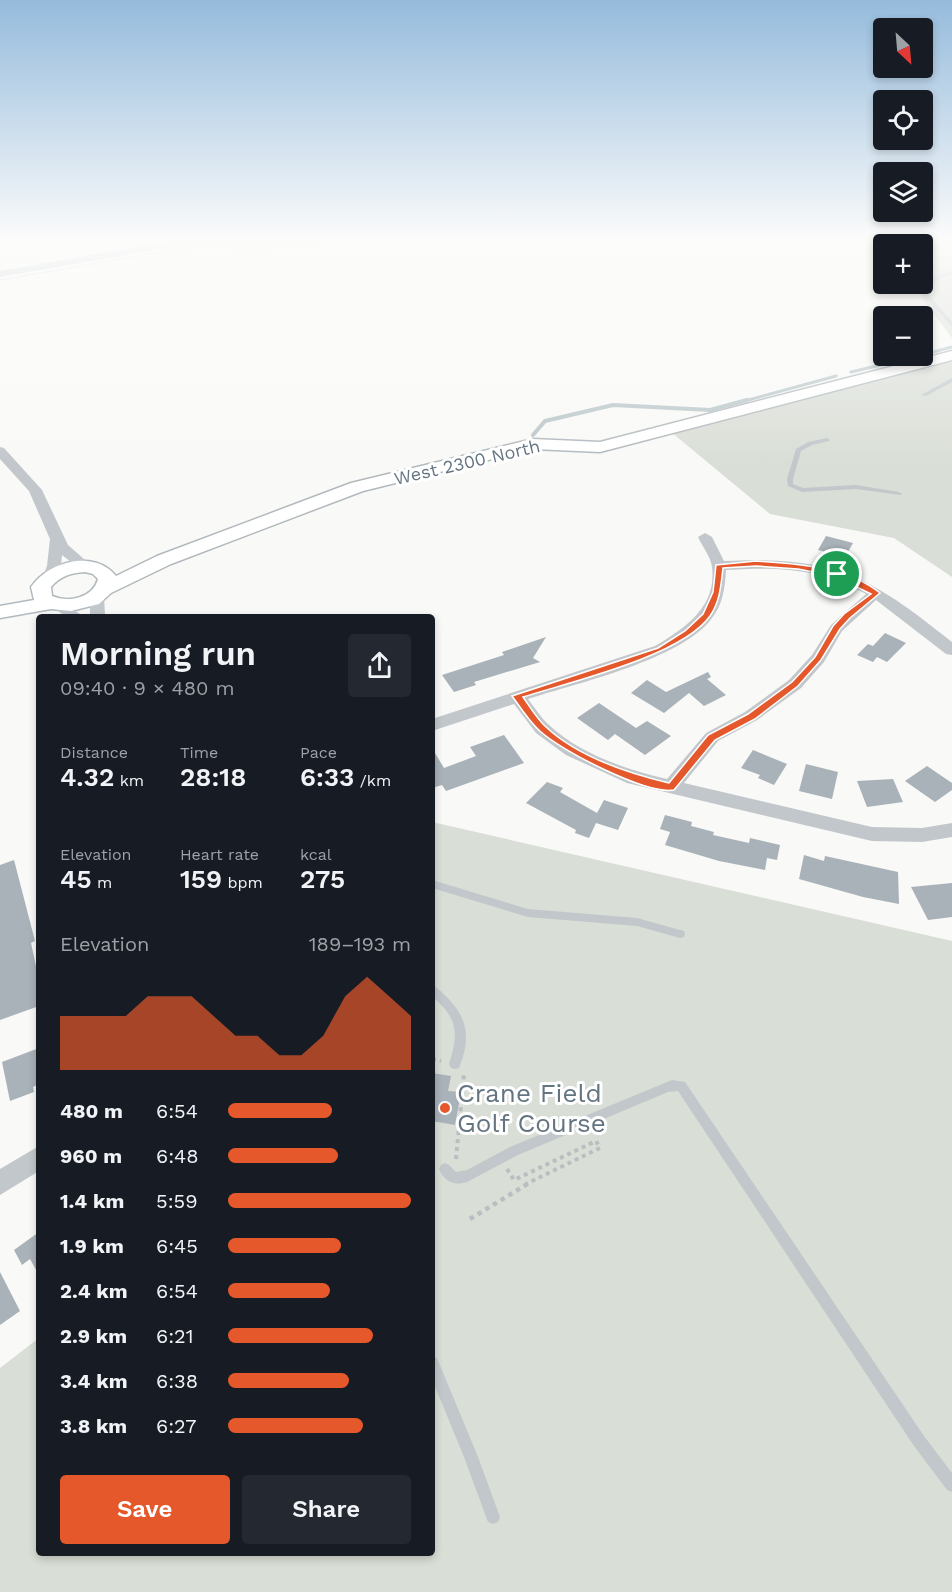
<!DOCTYPE html>
<html lang="en">
<head>
<meta charset="utf-8">
<style>
  :root { --surface:#171b24; --page:#242831; --text:#f1f3f6; --muted:#9ea1a6; --accent:#e5582b }
  body { margin:0; font-family:"Work Sans",sans-serif; background:var(--page); color:var(--text); height:100vh; display:flex; flex-direction:column; font-size:22px; white-space:nowrap }
  * { box-sizing:border-box; margin:0 }
  p { font-size:20px; color:var(--muted) }
  .icon { flex:none; width:33px; height:33px; fill:none; stroke:currentColor; stroke-width:2; stroke-linecap:round; stroke-linejoin:round }
  .map { position:relative; flex:1; overflow:hidden }
  .drawer { position:absolute; left:36px; top:614px; width:399px; height:942px; display:flex; flex-direction:column; background:var(--surface); border-radius:6px; box-shadow:0 3px 9px #0003 }
  .drawer>* { flex:none }
  .needle { width:39px; rotate:154deg }
  .fabs { position:absolute; left:873px; top:18px; display:grid; gap:12px }
  .fabs a { display:grid; place-items:center; width:60px; height:60px; border-radius:6px; background:var(--surface); box-shadow:0 3px 9px #0003; font-size:30px }
  .pin { position:absolute; display:grid; place-items:center; width:51px; height:51px; color:#fff; margin:-26px; border:3px solid #fff; border-radius:50%; box-shadow:0 2px 6px #0007 }
  .round { display:grid; place-items:center; flex:none; width:63px; height:63px; border-radius:6px; background:var(--page) }
  .headline { display:flex; align-items:center; justify-content:space-between; height:102px; padding:0 24px }
  h1 { font-size:33px; font-weight:600; line-height:45px }
  .metrics { display:grid; grid-template-columns:repeat(3,1fr); gap:9px; height:102px; padding:6px 24px }
  .metrics div { display:grid; align-content:center }
  .metrics b { font-size:26px; font-weight:600 }
  .metrics small { font-size:16px; font-weight:400 }
  .metrics p { font-size:16px }
  .chart { height:168px; padding:12px 24px }
  .chart p { display:flex; justify-content:space-between }
  .chart svg { width:100%; height:108px; margin-top:6px; fill:var(--accent); opacity:.7 }
  .cta { display:flex; gap:12px; margin-top:auto; padding:12px 24px }
  .cta a { flex:1; height:69px; border-radius:6px; background:var(--accent); color:#fff; font-size:24px; font-weight:600; line-height:69px; text-align:center }
  .cta a+a { background:var(--page); color:var(--text) }
  ul { padding:0 24px; list-style:none; font-size:20px }
  li { display:grid; grid-template-columns:96px 72px 1fr; align-items:center; height:45px }
  li i { height:15px; border-radius:8px; background:var(--accent) }
  .map>svg:first-child { display:block }
  .green { fill:#d9ded6 }
  .lines { fill:none; stroke-linecap:round; stroke-linejoin:round }
  .stream-far1 { stroke:#bac6ca; stroke-width:3 }
  .stream { stroke:#bac6ca; stroke-width:4 }
  .canal { fill:#bac6ca; fill-rule:evenodd }
  .building { fill:#a9b2b8 }
  .secondary-casing { stroke:#b2b9be; stroke-width:3 }
  .path-far2 { stroke:#babec1; stroke-width:1.5; stroke-dasharray:1.5 1.5; stroke-linecap:butt }
  .path-far1 { stroke:#babec1; stroke-width:4; stroke-dasharray:4 4; stroke-linecap:butt }
  .path { stroke:#babec1; stroke-width:4.5; stroke-dasharray:4.5 4.5; stroke-linecap:butt }
  .lane { fill:#c2c7cb; fill-rule:evenodd }
  .street { fill:#c2c7cb; fill-rule:evenodd }
  .secondary { fill:#fff; fill-rule:evenodd }
  .route { fill:#e5582b; stroke:#fff; stroke-width:1.5; fill-rule:evenodd }
  .poi-dot { fill:#e5582b; stroke:#fff; stroke-width:2 }
  .labels { text-anchor:middle; dominant-baseline:central; stroke-width:6; stroke-linejoin:round; paint-order:stroke }
  .far-street-label { font-size:18px; fill:#647582; stroke:#fff }
  .near-poi-label { font-size:26px; fill:#647582; stroke:#fff; text-anchor:start }
</style>
</head>
<body>
<div class="map">
<svg width="952" height="1592" viewBox="0 0 952 1592">
  <rect width="100%" height="100%" fill="#f9f9f7"/>
  <g class="green">
    <path d="M881,240H952V338L912,284H922V244H884Z"/>
    <path d="M952,350V577L894,538L770,514L671,432L948,358L939,353Z"/>
    <path d="M432,822L952,941V1592H0V1368L39,1338V1552H432Z"/>
  </g>
  <g class="lines">
    <g class="stream-far1">
      <path d="M922,355L952,347"/>
      <path d="M851,372L919,356"/>
      <path d="M741,402L836,376"/>
    </g>
    <path class="stream" d="M533,435L545,421L613,405L710,410L747,400"/>
    <path class="canal" d="M177,240H267L263,243L178,246L0,277V271Z"/>
  </g>
  <g class="building">
    <path d="M826,536L853,543L845,557L818,550Z"/>
    <path d="M885,633L906,643L887,662L877,657L873,662L857,655L868,644L873,646Z"/>
    <path d="M546,637L533,658L540,662L474,682L476,685L454,692L442,675L504,655L502,652Z"/>
    <path d="M708,672L711,677L707,679L726,695L704,706L689,693L664,713L631,693L647,680L666,692Z"/>
    <path d="M599,703L636,728L647,721L671,736L645,755L615,734L608,740L577,718Z"/>
    <path d="M504,735L524,763L446,791L442,785L432,788V748L444,768L476,756L470,747Z"/>
    <path d="M753,750L787,764L774,785L758,778L760,775L741,768Z"/>
    <path d="M806,764L838,772L832,799L799,791Z"/>
    <path d="M927,766L952,783V790L935,802L905,781Z"/>
    <path d="M893,779L903,802L867,807L857,781Z"/>
    <path d="M547,782L563,788L560,792L597,813L604,800L628,808L618,830L596,823L589,838L575,833L576,830L526,803Z"/>
    <path d="M665,815L692,822L691,826L714,832L713,835L749,843L750,838L780,845L777,860L767,858L765,870L719,861L665,845L670,832L660,829Z"/>
    <path d="M804,855L824,861L825,856L898,872L899,904L863,897L799,879Z"/>
    <path d="M14,860L35,941L31,943L39,980V1006L0,1020V865Z"/>
    <path d="M952,883V917L928,920L911,887Z"/>
    <path d="M39,1048V1084L33,1087L34,1092L10,1101L2,1062Z"/>
    <path d="M432,1073L451,1076L448,1091L461,1092L455,1125L432,1121Z"/>
    <path d="M39,1232V1275L30,1259L22,1265L14,1250Z"/>
    <path d="M0,1272L20,1311L0,1325Z"/>
  </g>
  <g class="lines">
    <g class="secondary-casing">
      <path id="secondary" d="M952,351V360L600,452L533,449L363,491L171,564L111,593L99,604L71,611L51,609L0,618V606L34,600L31,587C49,561 94,549 116,576L157,556L351,483L533,439L600,442ZM85,572L93,574L98,579C93,598 69,603 52,596L51,587C60,576 71,573 85,572Z"/>
    </g>
    <path class="path-far2" d="M0,280L190,247L259,248L455,240"/>
    <g class="path-far1">
      <path d="M432,1059L441,1061"/>
      <path d="M456,1159L464,1073"/>
      <path d="M507,1169L514,1180L596,1141L600,1148L526,1184"/>
    </g>
    <path class="path" d="M470,1219L529,1183"/>
    <g class="lane">
      <path d="M952,271V274L939,279L928,290L931,297L952,322V327L927,299L922,290L935,277Z"/>
      <path d="M952,378V382L926,396L921,395Z"/>
      <path d="M827,438L830,440L829,441L812,445L801,451L793,479V484L803,488L856,485L899,492L902,494L901,495L856,489L802,492L788,486L787,479L796,449L808,442Z"/>
      <path d="M432,880L528,909L637,918L680,930L684,931L685,934L684,937L680,938L637,926L528,917L432,888Z"/>
      <path d="M432,985L436,987C464,1011 474,1031 459,1068L455,1069L451,1068L449,1064C459,1032 458,1019 432,996Z"/>
      <path d="M672,1080L685,1082L924,1436L952,1473V1492L947,1490L914,1446L678,1091L668,1092L518,1155L467,1182C454,1186 445,1182 439,1169L441,1165L445,1163L449,1165L456,1172L467,1170L510,1147Z"/>
      <path d="M432,1356L437,1358L478,1457L500,1517L498,1522L493,1524L488,1522L464,1457L432,1379Z"/>
    </g>
    <g class="street">
      <path d="M0,447L4,448L42,490L68,545L92,566L90,569H80L62,555L61,566L55,579H45L43,576L47,566L50,539L29,491L0,459Z"/>
      <path d="M705,533L712,537L724,561C834,556 868,575 952,642V655L946,654L876,600L842,631L824,662L801,688L757,720L718,741L684,783L872,827L922,828L952,823V837L922,842L872,841L627,783L566,755L536,733L514,704L432,731V719L655,646C685,628 717,607 712,567C711,557 702,546 698,537ZM748,569C791,568 828,572 866,594L831,625L812,655L789,680L745,712L706,733L667,779C627,770 580,754 549,725C541,718 535,708 528,699C577,683 683,659 712,618C723,604 725,587 726,570Z"/>
      <path d="M97,591L104,596L105,616H90V596Z"/>
      <path d="M58,600L83,616H65L50,605Z"/>
      <path d="M39,1146V1171L0,1195V1169Z"/>
    </g>
    <use href="#secondary" class="secondary"/>
  </g>
  <linearGradient id="sky" x2="0" y2="1"><stop stop-color="#95bbdc"/><stop offset="0.52" stop-color="#fcfcfb"/><stop offset="1" stop-color="#fcfcfb" stop-opacity="0"/></linearGradient>
  <rect width="952" height="463" fill="url(#sky)"/>
  <path class="route" d="M756,561C798,564 847,566 880,593L850,618L840,629L821,660L798,686L755,719L715,740L674,790C647,795 562,751 541,732C530,723 521,708 512,696L658,648L685,631L703,614L713,592L716,565ZM756,566L798,569L834,576L871,594L844,614L833,626L815,657L792,682L748,714L708,735L669,783C627,773 578,757 546,727C537,719 530,707 523,697C570,682 682,656 710,616C720,602 721,585 723,568Z"/>
  <circle class="poi-dot" cx="445" cy="1108" r="6"/>
  <g class="labels">
    <g class="far-street-label">
      <text transform="translate(467 462) rotate(-13)">West 2300 North</text>
    </g>
    <g class="near-poi-label">
      <text x="457" y="1093">Crane Field<tspan x="457" dy="30">Golf Course</tspan></text>
    </g>
  </g>
</svg>
<div class="fabs">
<a><svg class="needle" viewBox="-14 -14 28 28"><path d="M0-13l5 13h-10z" fill="#e53935"/><path d="M0 13l5-13h-10z" fill="#9ea1a6"/></svg></a>
<a><svg class="icon" aria-label="locate" viewBox="0 0 24 24"><circle cx="12" cy="12" r="6"/><path d="M12 2v4M12 18v4M2 12h4M18 12h4"/></svg></a>
<a><svg class="icon" aria-label="layers" viewBox="0 0 24 24"><path d="M12 4l9 5-9 5-9-5zM3 14l9 5 9-5"/></svg></a>
<a>+</a>
<a>−</a>
</div>
<div class="pin" style="left:837px;top:574px;background:#1e9e55"><svg class="icon" aria-label="arrive" viewBox="0 0 24 24"><path d="M6 21V4h12l-3 4 3 4H6"/></svg></div>
<section class="drawer">
<div class="headline"><div><h1>Morning run</h1><p>09:40 · 9 × 480 m</p></div><a class="round"><svg class="icon" aria-label="share" viewBox="0 0 24 24"><path d="M12 15V3M7 8l5-5 5 5M5 13v7h14v-7"/></svg></a></div>
<div class="metrics">
<div><p>Distance</p><b>4.32<small> km</small></b></div>
<div><p>Time</p><b>28:18</b></div>
<div><p>Pace</p><b>6:33<small> /km</small></b></div>
</div>
<div class="metrics">
<div><p>Elevation</p><b>45<small> m</small></b></div>
<div><p>Heart rate</p><b>159<small> bpm</small></b></div>
<div><p>kcal</p><b>275</b></div>
</div>
<div class="chart"><p><span>Elevation</span>189–193 m</p>
<svg viewBox="0 0 160 44" preserveAspectRatio="none"><path d="M0 44V22L10 22L20 22L30 22L40 14L50 14L60 14L70 22L80 30L90 30L100 38L110 38L120 30L130 14L140 6L150 14L160 22V44z"/></svg>
</div>
<ul>
<li><b>480 m</b>6:54<i style="width:57%"></i></li>
<li><b>960 m</b>6:48<i style="width:60%"></i></li>
<li><b>1.4 km</b>5:59<i style="width:100%"></i></li>
<li><b>1.9 km</b>6:45<i style="width:62%"></i></li>
<li><b>2.4 km</b>6:54<i style="width:56%"></i></li>
<li><b>2.9 km</b>6:21<i style="width:79%"></i></li>
<li><b>3.4 km</b>6:38<i style="width:66%"></i></li>
<li><b>3.8 km</b>6:27<i style="width:74%"></i></li>
</ul>
<div class="cta"><a>Save</a><a>Share</a></div>
</section>
</div>
</body>
</html>
